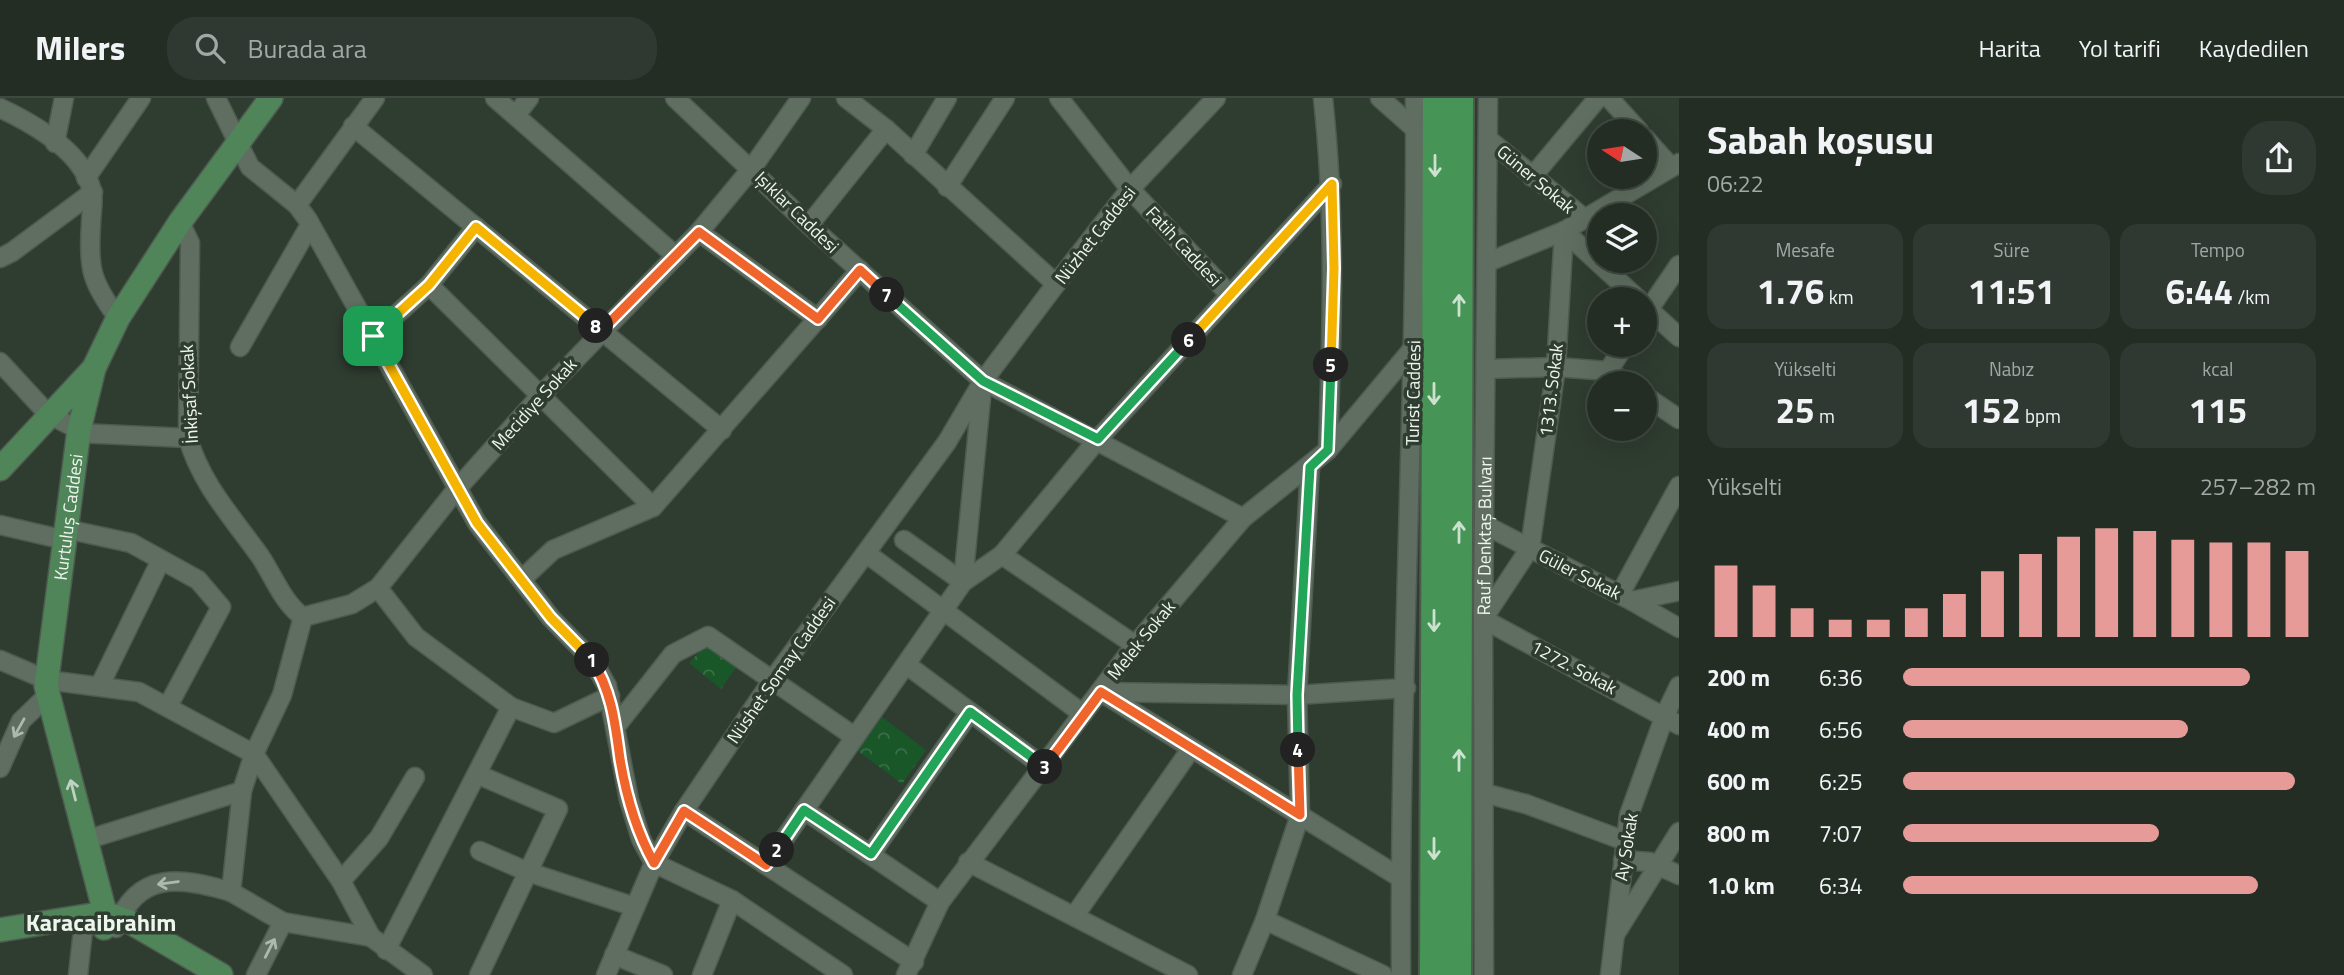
<!DOCTYPE html>
<html lang="tr">
<head>
<meta charset="utf-8">
<style>
  :root { --surface:#232d24; --page:#2f3931; --text:#f1f3f6; --muted:#a3a8a6; --line:#404941; --accent:#e69b98 }
  body { margin:0; font-family:"Titillium Web",sans-serif; background:var(--page); color:var(--text); height:100vh; display:flex; flex-direction:column; font-size:26px; white-space:nowrap }
  * { box-sizing:border-box; margin:0 }
  p { font-size:23px; color:var(--muted) }
  .icon { flex:none; width:38px; height:38px; fill:none; stroke:currentColor; stroke-width:2; stroke-linecap:round; stroke-linejoin:round }
  .map { position:relative; flex:1; overflow:hidden }
  .side { display:flex; flex-direction:column; background:var(--surface); width:665px }
  .side>* { flex:none }
  .needle { width:46px; rotate:282deg }
  .controls { position:absolute; left:1587px; top:21px; display:grid; gap:14px }
  .controls a { display:grid; place-items:center; width:70px; height:70px; border-radius:50%; background:var(--surface); box-shadow:0 7px 28px #0002,0 0 0 2px var(--line); font-size:35px }
  .pin { position:absolute; display:grid; place-items:center; width:60px; height:60px; color:#fff; margin:-30px; border-radius:14px; box-shadow:0 4px 10px #0006 }
  .km { position:absolute; width:35px; height:35px; margin:-18px; border-radius:50%; background:#222; color:#fff; font-size:19px; line-height:35px; text-align:center }
  .round { display:grid; place-items:center; flex:none; width:74px; height:74px; border-radius:28px; background:var(--page) }
  .headline { display:flex; align-items:center; justify-content:space-between; height:119px; padding:0 28px }
  h1 { font-size:38px; font-weight:700; line-height:52px }
  .metrics { display:grid; grid-template-columns:repeat(3,1fr); gap:10px; height:119px; padding:7px 28px }
  .metrics div { display:grid; align-content:center; border-radius:18px; background:var(--page); text-align:center }
  .metrics b { font-size:35px; font-weight:700 }
  .metrics small { font-size:19px; font-weight:400 }
  .metrics p { font-size:19px }
  .chart { height:196px; padding:14px 28px }
  .chart p { display:flex; justify-content:space-between }
  .chart svg { width:100%; height:126px; margin-top:7px; stroke:var(--accent); stroke-width:6 }
  ul { padding:0 28px; list-style:none; font-size:23px }
  li { display:grid; grid-template-columns:112px 84px 1fr; align-items:center; height:52px }
  li i { height:18px; border-radius:9px; background:var(--accent) }
  header { display:flex; align-items:center; gap:42px; box-sizing:border-box; height:98px; padding:0 35px; background:var(--surface); border-bottom:2px solid var(--line) }
  header strong { font-size:33px }
  nav { display:flex; gap:38px; margin-inline-start:auto; font-size:24px }
  .search { width:490px; height:63px; background:var(--page); display:flex; align-items:center; gap:18px; box-sizing:border-box; padding:0 24px; border-radius:28px; color:var(--muted); font-size:26px }
  main { display:flex; flex:1; min-height:0 }
  .map>svg:first-child { display:block }
  .forest { fill:url(#forest-crowns) }
  .lines { fill:none; stroke-linecap:round; stroke-linejoin:round }
  .minor-casing { stroke:#4e5a4f; stroke-width:21 }
  .major-casing { stroke:#4e5a4f; stroke-width:26 }
  .highway-casing { stroke:#4e5a4f; stroke-width:30 }
  .minor { stroke:#5f6e61; stroke-width:18 }
  .major { stroke:#50855a; stroke-width:23 }
  .highway { stroke:#469456; stroke-width:26 }
  .oneway { stroke:#cce2cf }
  .oneway2 { stroke:#adb8ae }
  .oneway3 { stroke:#bed3c1 }
  .split-1-casing { stroke:#fff; stroke-width:14 }
  .split-2-casing { stroke:#fff; stroke-width:14 }
  .split-3-casing { stroke:#fff; stroke-width:14 }
  .split-4-casing { stroke:#fff; stroke-width:14 }
  .split-5-casing { stroke:#fff; stroke-width:14 }
  .split-6-casing { stroke:#fff; stroke-width:14 }
  .split-7-casing { stroke:#fff; stroke-width:14 }
  .split-8-casing { stroke:#fff; stroke-width:14 }
  .split-9-casing { stroke:#fff; stroke-width:14 }
  .split-1 { stroke:#f5b400; stroke-width:9 }
  .split-2 { stroke:#f0652b; stroke-width:9 }
  .split-3 { stroke:#22a559; stroke-width:9 }
  .split-4 { stroke:#f0652b; stroke-width:9 }
  .split-5 { stroke:#22a559; stroke-width:9 }
  .split-6 { stroke:#f5b400; stroke-width:9 }
  .split-7 { stroke:#22a559; stroke-width:9 }
  .split-8 { stroke:#f0652b; stroke-width:9 }
  .split-9 { stroke:#f5b400; stroke-width:9 }
  .labels { text-anchor:middle; dominant-baseline:central; stroke-width:7; stroke-linejoin:round; paint-order:stroke }
  .street-label { font-size:18px; fill:#edf5ed; stroke:#2f3c30 }
  .district-label { font-size:24px; font-weight:bold; fill:#edf5ed; stroke:#2f3c30 }
</style>
</head>
<body>
<header>
<strong>Milers</strong>
<div class="search"><svg class="icon" aria-label="search" viewBox="0 0 24 24"><circle cx="10" cy="10" r="6"/><path d="M15 15l6 6"/></svg>Burada ara</div>
<nav><a>Harita</a><a>Yol tarifi</a><a>Kaydedilen</a></nav>
</header>
<main>
<div class="map">
<svg width="1679" height="877" viewBox="0 0 1679 877">
  <defs>
    <pattern id="forest-crowns" width="20" height="18" patternUnits="userSpaceOnUse" patternTransform="scale(1.75)"><rect width="20" height="18" fill="#195628"/><path d="M2 6a3 3 0 1 1 6 0M12 15a3 3 0 1 1 6 0" fill="none" stroke="#3b6f48"/></pattern>
  </defs>
  <rect width="100%" height="100%" fill="#2f3c30"/>
  <g class="forest">
    <path d="M705,548L737,568L721,591L689,565Z"/>
    <path d="M882,619L926,652L902,686L858,653Z"/>
  </g>
  <g class="lines">
    <g class="minor-casing">
      <g id="minor">
        <path d="M216,0L250,69L297,107L308,122L477,425L551,520L593,563L607,588L629,702L641,741L654,765L732,802L843,877"/>
        <path d="M495,0L676,158"/>
        <path d="M675,0L809,127L983,283L1243,420"/>
        <path d="M846,0L886,31L1056,186"/>
        <path d="M1059,0L1130,91L1230,197"/>
        <path d="M1323,0C1336,119 1332,233 1328,352"/>
        <path d="M1380,0L1415,31"/>
        <path d="M1609,0L1639,33"/>
        <path d="M0,10C34,26 84,54 92,94C94,103 91,116 91,126C88,170 91,184 118,220"/>
        <path d="M516,17L529,0"/>
        <path d="M353,28L722,332"/>
        <path d="M1645,40L1671,69"/>
        <path d="M1488,41L1585,121"/>
        <path d="M55,45L64,0"/>
        <path d="M913,57L947,0"/>
        <path d="M1532,79L1598,0"/>
        <path d="M86,80L141,0"/>
        <path d="M947,89L1005,0"/>
        <path d="M297,107L375,0"/>
        <path d="M180,124L190,145L188,340C201,386 233,420 260,458C274,479 283,505 303,519"/>
        <path d="M809,127L886,31"/>
        <path d="M1564,133L1556,269L1530,450L1483,521L1679,627"/>
        <path d="M1564,133L1638,201"/>
        <path d="M699,134L818,221"/>
        <path d="M0,160L12,154L93,94"/>
        <path d="M1488,164L1564,133L1679,65"/>
        <path d="M429,187L653,409"/>
        <path d="M1645,208L1679,239"/>
        <path d="M1645,217L1679,167"/>
        <path d="M373,238L429,187L476,129"/>
        <path d="M240,249L310,127"/>
        <path d="M0,264L48,316L79,332"/>
        <path d="M1487,271L1556,269L1608,273L1626,285"/>
        <path d="M1608,273L1625,247"/>
        <path d="M1645,298L1679,321"/>
        <path d="M78,335L188,340"/>
        <path d="M0,427L65,442"/>
        <path d="M1485,427L1632,503L1679,493"/>
        <path d="M66,431L131,445L198,482L221,509L168,608"/>
        <path d="M904,442L963,484L1002,457"/>
        <path d="M866,455L1083,616"/>
        <path d="M522,481L553,452L653,409L860,172"/>
        <path d="M378,490L416,539L511,609L554,625L610,598"/>
        <path d="M1620,496L1679,388"/>
        <path d="M1632,503L1679,530"/>
        <path d="M303,519L352,506L378,490L456,392L541,297L699,134L752,70L801,0"/>
        <path d="M303,519L282,597L254,656L242,693L231,794L283,824L371,839"/>
        <path d="M1135,547L1002,457L1098,341L1332,86"/>
        <path d="M0,562L47,582L139,594L254,656L341,783L371,839L423,877"/>
        <path d="M907,567L1044,669"/>
        <path d="M100,587L161,462"/>
        <path d="M1101,594L1401,780"/>
        <path d="M1101,594L1297,597L1406,590"/>
        <path d="M617,627L673,556L708,538L855,639"/>
        <path d="M0,670L21,623L49,596"/>
        <path d="M479,677L558,711L479,877"/>
        <path d="M1484,695L1526,706L1625,743"/>
        <path d="M804,712L940,804"/>
        <path d="M684,713L914,864"/>
        <path d="M86,742L242,693"/>
        <path d="M480,753L528,774L635,809"/>
        <path d="M871,756L970,614"/>
        <path d="M1623,762L1650,764L1679,777"/>
        <path d="M968,764L1188,877"/>
        <path d="M766,767L963,484L982,290"/>
        <path d="M341,783L379,740L415,679"/>
        <path d="M1075,817L1191,651"/>
        <path d="M1265,822L1383,877"/>
        <path d="M116,830C137,772 181,779 231,794"/>
        <path d="M1616,835L1679,734"/>
        <path d="M386,852L511,609"/>
        <path d="M614,857L663,877"/>
        <path d="M78,877L83,832"/>
        <path d="M256,877L283,824"/>
        <path d="M606,877L654,765L684,713L771,584L947,344L983,283L1056,186L1130,91L1216,0"/>
        <path d="M702,877L732,802"/>
        <path d="M906,877L940,804L1135,547L1243,420L1328,352L1414,249"/>
        <path d="M1242,877L1265,822L1300,717L1297,597L1310,369"/>
        <path d="M1401,877C1399,585 1417,292 1415,0"/>
        <path id="s1" d="M1484,877L1483,521L1488,0"/>
        <path d="M1610,877L1629,717L1665,617L1679,588"/>
      </g>
    </g>
    <g class="major-casing">
      <g id="major">
        <path d="M0,371L94,270"/>
        <path id="s2" d="M104,830L105,815L46,588L79,332L94,270L118,220L180,124L271,0"/>
        <path d="M0,832L105,815L130,824L221,877"/>
      </g>
    </g>
    <g class="highway-casing">
      <g id="highway">
        <path d="M1433,877L1436,0"/>
        <path d="M1458,877L1460,0"/>
      </g>
    </g>
    <use href="#minor" class="minor"/>
    <use href="#major" class="major"/>
    <use href="#highway" class="highway"/>
  </g>
  <defs><path id="oneway-shaft" d="M-6 0H5M1.5-3L5.5 0L1.5 3" fill="none" stroke-width="1.6" stroke-linecap="round" stroke-linejoin="round" transform="scale(1.75)"/></defs>
  <g class="oneway">
    <use href="#oneway-shaft" transform="translate(1435 68) rotate(90)"/>
    <use href="#oneway-shaft" transform="translate(1459 207) rotate(-90)"/>
    <use href="#oneway-shaft" transform="translate(1434 296) rotate(90)"/>
    <use href="#oneway-shaft" transform="translate(1459 434) rotate(-90)"/>
    <use href="#oneway-shaft" transform="translate(1434 523) rotate(90)"/>
    <use href="#oneway-shaft" transform="translate(1459 662) rotate(-90)"/>
    <use href="#oneway-shaft" transform="translate(1434 751) rotate(90)"/>
  </g>
  <g class="oneway2">
    <use href="#oneway-shaft" transform="translate(19 630) rotate(119)"/>
    <use href="#oneway-shaft" transform="translate(168 785) rotate(172)"/>
    <use href="#oneway-shaft" transform="translate(270 850) rotate(-63)"/>
  </g>
  <use class="oneway3" href="#oneway-shaft" transform="translate(73 692) rotate(-104)"/>
  <g class="lines">
    <g class="split-1-casing">
      <path id="split-1" d="M373,238L477,425L551,520L592,562"/>
    </g>
    <g class="split-2-casing">
      <path id="split-2" d="M592,562C612,594 615,625 620,661C626,697 636,733 654,765L684,713L766,767L777,752"/>
    </g>
    <g class="split-3-casing">
      <path id="split-3" d="M777,752L804,712L871,756L970,614L1045,669"/>
    </g>
    <g class="split-4-casing">
      <path id="split-4" d="M1045,669L1101,594L1300,717L1298,652"/>
    </g>
    <g class="split-5-casing">
      <path id="split-5" d="M1298,652L1297,597L1310,369L1328,352L1331,267"/>
    </g>
    <g class="split-6-casing">
      <path id="split-6" d="M1189,242L1332,86L1334,170L1331,267"/>
    </g>
    <g class="split-7-casing">
      <path id="split-7" d="M887,197L983,283L1098,341L1189,242"/>
    </g>
    <g class="split-8-casing">
      <path id="split-8" d="M596,228L601,233L699,134L818,221L860,172L887,197"/>
    </g>
    <g class="split-9-casing">
      <path id="split-9" d="M373,238L429,187L476,129L596,228"/>
    </g>
    <use href="#split-1" class="split-1"/>
    <use href="#split-2" class="split-2"/>
    <use href="#split-3" class="split-3"/>
    <use href="#split-4" class="split-4"/>
    <use href="#split-5" class="split-5"/>
    <use href="#split-6" class="split-6"/>
    <use href="#split-7" class="split-7"/>
    <use href="#split-8" class="split-8"/>
    <use href="#split-9" class="split-9"/>
  </g>
  <g class="labels">
    <g class="street-label">
      <text transform="translate(1536 81) rotate(40)">Güner Sokak</text>
      <text transform="translate(797 114) rotate(44)">Işıklar Caddesi</text>
      <text transform="translate(1095 137) rotate(-52)">Nüzhet Caddesi</text>
      <text transform="translate(1184 148) rotate(47)">Fatih Caddesi</text>
      <text transform="translate(1551 292) rotate(-83)">1313. Sokak</text>
      <text transform="translate(1413 295) rotate(-89)">Turist Caddesi</text>
      <text transform="translate(189 296) rotate(-93)">İnkişaf Sokak</text>
      <text transform="translate(534 306) rotate(-48)">Mecidiye Sokak</text>
      <text stroke="none"><textPath href="#s2" startOffset="420">Kurtuluş Caddesi</textPath></text>
      <text stroke="none"><textPath href="#s1" startOffset="439">Rauf Denktaş Bulvarı</textPath></text>
      <text transform="translate(1580 476) rotate(27)">Güler Sokak</text>
      <text transform="translate(1141 542) rotate(-51)">Melek Sokak</text>
      <text transform="translate(1574 569) rotate(28)">1272. Sokak</text>
      <text transform="translate(781 572) rotate(-55)">Nüshet Somay Caddesi</text>
      <text transform="translate(1626 749) rotate(-81)">Ay Sokak</text>
    </g>
    <g class="district-label">
      <text x="101" y="824">Karacaibrahim</text>
    </g>
  </g>
</svg>
<div class="controls">
<a><svg class="needle" viewBox="-14 -14 28 28"><path d="M0-13l5 13h-10z" fill="#e53935"/><path d="M0 13l5-13h-10z" fill="#a3a8a6"/></svg></a>
<a><svg class="icon" aria-label="layers" viewBox="0 0 24 24"><path d="M12 4l9 5-9 5-9-5zM3 14l9 5 9-5"/></svg></a>
<a>+</a>
<a>−</a>
</div>
<div class="pin" style="left:373px;top:238px;background:#1e9e55"><svg class="icon" aria-label="arrive" viewBox="0 0 24 24"><path d="M6 21V4h12l-3 4 3 4H6"/></svg></div>
<b class="km" style="left:592px;top:562px">1</b>
<b class="km" style="left:777px;top:752px">2</b>
<b class="km" style="left:1045px;top:669px">3</b>
<b class="km" style="left:1298px;top:652px">4</b>
<b class="km" style="left:1331px;top:267px">5</b>
<b class="km" style="left:1189px;top:242px">6</b>
<b class="km" style="left:887px;top:197px">7</b>
<b class="km" style="left:596px;top:228px">8</b>
</div>
<section class="side">
<div class="headline"><div><h1>Sabah koşusu</h1><p>06:22</p></div><a class="round"><svg class="icon" aria-label="share" viewBox="0 0 24 24"><path d="M12 15V3M7 8l5-5 5 5M5 13v7h14v-7"/></svg></a></div>
<div class="metrics">
<div><p>Mesafe</p><b>1.76<small> km</small></b></div>
<div><p>Süre</p><b>11:51</b></div>
<div><p>Tempo</p><b>6:44<small> /km</small></b></div>
</div>
<div class="metrics">
<div><p>Yükselti</p><b>25<small> m</small></b></div>
<div><p>Nabız</p><b>152<small> bpm</small></b></div>
<div><p>kcal</p><b>115</b></div>
</div>
<div class="chart"><p><span>Yükselti</span>257–282 m</p>
<svg viewBox="0 0 160 44" preserveAspectRatio="none"><path d="M5 44V19M15 44V26M25 44V34M35 44V38M45 44V38M55 44V34M65 44V29M75 44V21M85 44V15M95 44V9M105 44V6M115 44V7M125 44V10M135 44V11M145 44V11M155 44V14"/></svg>
</div>
<ul>
<li><b>200 m</b>6:36<i style="width:84%"></i></li>
<li><b>400 m</b>6:56<i style="width:69%"></i></li>
<li><b>600 m</b>6:25<i style="width:95%"></i></li>
<li><b>800 m</b>7:07<i style="width:62%"></i></li>
<li><b>1.0 km</b>6:34<i style="width:86%"></i></li>
</ul>
</section>
</main>
</body>
</html>
